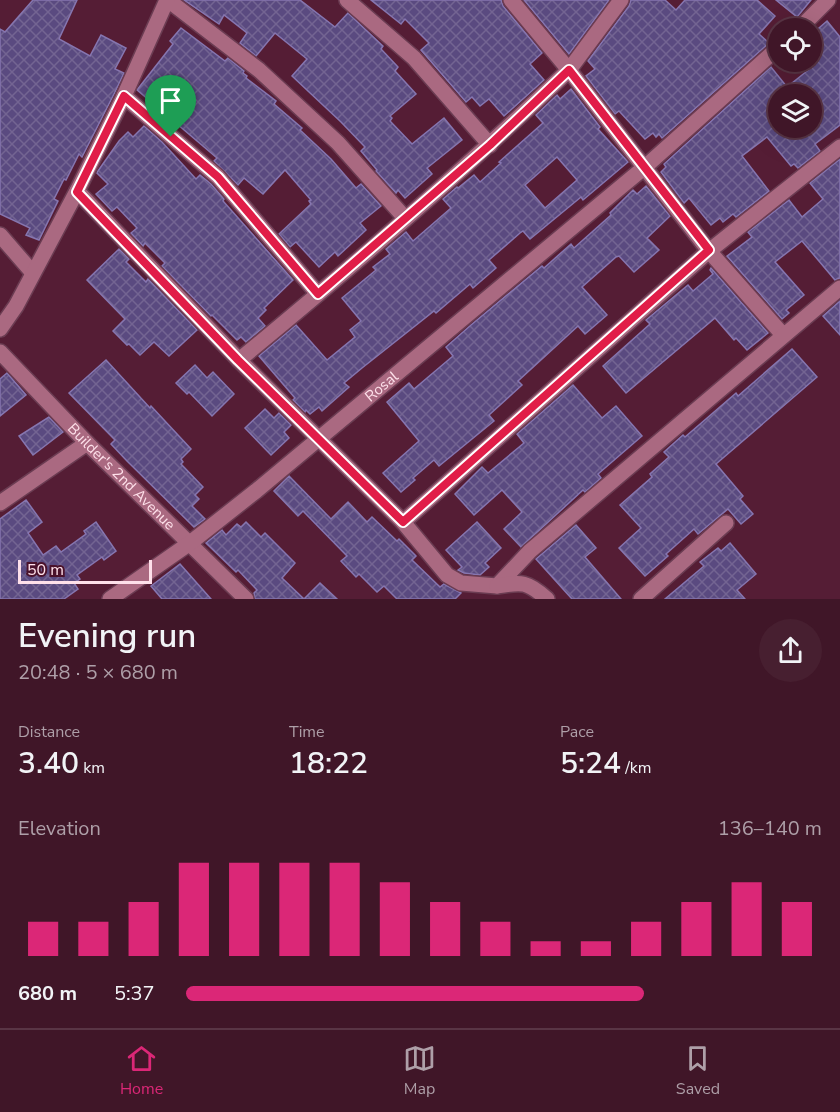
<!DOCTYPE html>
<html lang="en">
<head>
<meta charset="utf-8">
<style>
  :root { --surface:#401628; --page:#471f30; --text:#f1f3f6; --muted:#ae9fa8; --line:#593545; --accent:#db2777 }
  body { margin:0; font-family:"Nunito Sans",sans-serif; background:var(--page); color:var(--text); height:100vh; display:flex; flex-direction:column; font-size:22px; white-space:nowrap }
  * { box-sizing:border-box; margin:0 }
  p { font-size:20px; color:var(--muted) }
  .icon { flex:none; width:33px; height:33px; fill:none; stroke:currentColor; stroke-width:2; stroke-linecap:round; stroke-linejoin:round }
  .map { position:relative; height:599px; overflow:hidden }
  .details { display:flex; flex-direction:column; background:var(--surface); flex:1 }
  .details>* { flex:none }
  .tools { position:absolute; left:768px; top:18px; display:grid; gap:12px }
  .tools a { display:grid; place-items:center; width:54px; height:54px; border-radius:50%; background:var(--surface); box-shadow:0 6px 24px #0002,0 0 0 2px var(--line); font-size:30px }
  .scale { position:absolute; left:18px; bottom:15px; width:134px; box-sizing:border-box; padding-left:6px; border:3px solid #fee0ea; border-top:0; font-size:16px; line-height:21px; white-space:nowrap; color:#fee0ea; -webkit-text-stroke:4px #4a122b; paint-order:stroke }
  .pin { position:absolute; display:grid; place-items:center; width:51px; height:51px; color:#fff; margin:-62px -26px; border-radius:50% 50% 50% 0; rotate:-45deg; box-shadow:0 0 6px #0007 }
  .pin .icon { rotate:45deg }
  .round { display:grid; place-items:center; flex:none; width:63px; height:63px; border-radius:32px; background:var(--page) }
  .head { display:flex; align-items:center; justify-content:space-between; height:102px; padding:0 18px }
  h1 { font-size:33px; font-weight:600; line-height:45px }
  .figures { display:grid; grid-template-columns:repeat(3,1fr); gap:9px; height:102px; padding:6px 18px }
  .figures div { display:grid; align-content:center }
  .figures b { font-size:30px; font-weight:600 }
  .figures small { font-size:16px; font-weight:400 }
  .figures p { font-size:16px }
  .chart { height:168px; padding:12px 18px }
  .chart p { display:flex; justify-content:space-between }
  .chart svg { width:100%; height:108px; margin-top:6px; stroke:var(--accent); stroke-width:6 }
  ul { padding:0 18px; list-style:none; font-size:20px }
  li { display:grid; grid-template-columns:96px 72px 1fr; align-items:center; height:45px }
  li i { height:15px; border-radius:8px; background:var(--accent) }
  .tab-bar { display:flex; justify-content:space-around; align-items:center; height:84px; border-top:2px solid var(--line); background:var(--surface); font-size:16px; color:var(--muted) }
  .tab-bar a { display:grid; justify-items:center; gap:3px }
  .tab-bar .current { color:var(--accent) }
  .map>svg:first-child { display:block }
  .building { fill:url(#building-cross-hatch); stroke:#8676b0; stroke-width:1.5; fill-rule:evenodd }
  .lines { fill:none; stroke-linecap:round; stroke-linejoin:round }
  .minor-casing { stroke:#6b3c52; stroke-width:18 }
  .minor { stroke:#aa6981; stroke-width:15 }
  .route-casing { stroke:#fff; stroke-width:12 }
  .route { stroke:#e11d48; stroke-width:8 }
  .labels { text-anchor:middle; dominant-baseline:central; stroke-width:4.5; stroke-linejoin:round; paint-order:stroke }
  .street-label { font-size:15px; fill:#fee0ea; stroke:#4a122b }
</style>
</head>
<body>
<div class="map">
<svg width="840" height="599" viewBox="0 0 840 599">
  <defs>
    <pattern id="building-cross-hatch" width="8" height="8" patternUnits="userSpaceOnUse" patternTransform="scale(1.5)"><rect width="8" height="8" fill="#5a4a80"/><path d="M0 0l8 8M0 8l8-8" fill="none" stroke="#736492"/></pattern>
  </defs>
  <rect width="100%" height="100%" fill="#551d35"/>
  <g class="building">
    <path d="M33,0H77L59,39L90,56L101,35L126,48L115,69L124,73L115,92L82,157L79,154L66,180L64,179L54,199L58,201L39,240L26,235L30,228L0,214V29L5,32Z"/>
    <path d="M184,0H300L335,27L348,13L383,46L381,49L398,67L395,71L416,94L390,116L392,118L390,121L412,144L444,118L462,140L427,168L432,174L405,198L398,190L396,193L376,171L377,170L361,151L365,147L341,122L292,76L307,59L275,33L256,56L240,43L247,33L224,15L219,24Z"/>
    <path d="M371,0H501L503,6L542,53L530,64L544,80L504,116L489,99L480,106L472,97L466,102L421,50L429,43L405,19L401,24Z"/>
    <path d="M524,0H609L569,54Z"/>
    <path d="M631,0H665L676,10L685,0H757L775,16L759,34L769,43L662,138L659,134L656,137L653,133L645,139L619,111L615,114L586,76L595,69L588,61L629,6Z"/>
    <path d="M776,0H811L797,17Z"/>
    <path d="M827,21L840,37V125L815,144L820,151L798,168L794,164L791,166L767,137L742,156L769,191L736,217L733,214L723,222L720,218L711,225L689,198L684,203L661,172L666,167L664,164L771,67L787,87L812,67V34ZM778,94H812V128H778Z"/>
    <path d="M181,28L225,61L228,58L244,71L243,73L247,76L246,78L276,101L274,104L302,128L300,130L331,159L356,188L361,184L381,206L360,223L366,230L338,256L335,252L319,267L296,242L290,247L279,234L311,204L309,201L311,200L285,170L263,194L244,178L238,185L214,161L217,158L137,90L173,44L170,41Z"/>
    <path d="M571,89L600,127L598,129L628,162L583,200L581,197L530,239L523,231L520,233L489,260L496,268L473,288L470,284L436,313L434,311L362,368L344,383L349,387L322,411L319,407L310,414L306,410L305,412L293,400L295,398L259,356L296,325L327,360L355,337L350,330L361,321L342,298L376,270L373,267L390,254L386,249L406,232L413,241L451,208L443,199L457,187L458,188L474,175L480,182L501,163L499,162L543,123L536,115L557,95L560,99ZM557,157L577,180L545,208L525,185Z"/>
    <path d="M144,126L162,142L196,179L200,175L211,184L224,199L223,201L293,280L264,308L266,310L258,318L265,326L246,342L241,337L237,340L212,315L211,316L162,266L165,263L145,243L143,246L131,233L137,228L117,207L112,211L96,194L108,184L97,173L98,171L119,141L128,132L133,137Z"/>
    <path d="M840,159V278L835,280L802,241L775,262L804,295L786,310L789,313L782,319L727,256L752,237L748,232L789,200L802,217L823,199L810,183Z"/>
    <path d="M646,186L670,216L647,238L659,250L634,272L619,256L616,257L582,287L607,315L585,334L578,326L518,381L522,385L489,415L494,421L439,466L434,460L413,478L415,480L401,492L383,473L419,441L387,402L409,383L414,389L453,356L446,347L471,325L542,266L544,268L571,244L574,248L611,215L610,213L633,190L637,194Z"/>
    <path d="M119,249L129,259L126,262L146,282L148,279L197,330L169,356L154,342L140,355L129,344L127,345L113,331L125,319L87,280Z"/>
    <path d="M711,268L768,333L747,350L736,338L734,340L715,318L626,393L603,366L650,324L646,320L688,285L693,291L713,274L710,270Z"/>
    <path d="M840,301V335L823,316Z"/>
    <path d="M792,349L817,377L716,464L743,496L740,499L753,514L741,524L728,509L698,534L694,529L666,554L668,556L645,576L619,548L641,528L620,505L652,477L650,474L669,457L664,452L683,435L685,437L736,393L738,396Z"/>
    <path d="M106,360L150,408L151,406L191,449L181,459L183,462L181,464L203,487L195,495L199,499L192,506L205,519L194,527L127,461L111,444L115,440L69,393Z"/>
    <path d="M195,365L207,378L213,372L234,394L212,416L189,392L187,394L176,383Z"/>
    <path d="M7,373L26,395L0,416V379Z"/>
    <path d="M573,385L602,418L616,406L642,436L598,474L601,478L585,492L583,490L521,547L504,529L522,512L502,490L474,515L455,494L482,467L488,473L524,443L517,434Z"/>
    <path d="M265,409L274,418L279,413L291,425L284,432L289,438L271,455L245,428Z"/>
    <path d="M49,417L63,432L33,455L19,436Z"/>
    <path d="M289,476L331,519L348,502L367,522L372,517L397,541L399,539L416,556L412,560L440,587L444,584L461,593L455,599H397L384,586L377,592L359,574L356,577L341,561L347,556L303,511L298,516L274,491Z"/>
    <path d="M26,500L42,522L28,533L43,555L56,546L61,552L86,534L84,531L96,522L116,551L104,560L102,557L77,575L80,579L74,583L78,589L64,599H0V519Z"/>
    <path d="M246,522L261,537L265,533L295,563L282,578L304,599H255L254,593L257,590L238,570L236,572L206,543L222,530L226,535L237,524L241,527Z"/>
    <path d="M477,522L501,548L485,563L489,567L480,575L464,573L458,570L462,567L446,550Z"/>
    <path d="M576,525L596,548L585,557L621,599H572L536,559Z"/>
    <path d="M730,543L756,574L737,590L745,599H665L704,566L700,562L718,548L721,551Z"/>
    <path d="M180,564L211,599H162L151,586Z"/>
    <path d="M320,583L337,599H304Z"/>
  </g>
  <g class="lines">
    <g class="minor-casing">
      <g id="minor">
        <path d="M168,0L259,70L338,143L405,218"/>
        <path d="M347,0L414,58L490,145"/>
        <path d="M621,0L569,70L709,251L783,335"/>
        <path d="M800,28L828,0"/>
        <path d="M124,96L218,177L318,294"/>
        <path d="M77,191L124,96L167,0"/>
        <path d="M0,235L33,273"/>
        <path d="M0,329L16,306L77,191L239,360L403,522L709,251L840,147"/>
        <path id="s1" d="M0,352L87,443L246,599"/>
        <path d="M239,360C352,267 463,171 569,70L511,0"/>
        <path d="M0,503L87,443"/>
        <path d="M403,522L447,575L461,583L497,586L530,551L840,288"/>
        <path d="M497,586C522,582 527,581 547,599"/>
        <path id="s2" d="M110,599L190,543L256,491L646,166L778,48"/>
        <path d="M641,599L726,523"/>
      </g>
    </g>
    <use href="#minor" class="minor"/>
  </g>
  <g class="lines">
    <g class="route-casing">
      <path id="route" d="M569,70L709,250L403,522L238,360L77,192L124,96L218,177L318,294L490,145Z"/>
    </g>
    <use href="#route" class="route"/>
  </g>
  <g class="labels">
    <g class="street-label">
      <text stroke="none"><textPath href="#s2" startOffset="345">Rosal</textPath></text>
      <text stroke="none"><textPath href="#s1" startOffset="174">Builder's 2nd Avenue</textPath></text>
    </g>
  </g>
</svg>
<div class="tools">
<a><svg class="icon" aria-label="locate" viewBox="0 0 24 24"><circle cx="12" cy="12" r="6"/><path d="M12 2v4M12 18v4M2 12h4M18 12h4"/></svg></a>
<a><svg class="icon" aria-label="layers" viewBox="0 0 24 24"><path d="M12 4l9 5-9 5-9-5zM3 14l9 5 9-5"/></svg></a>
</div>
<div class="scale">50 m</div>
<div class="pin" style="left:171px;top:137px;background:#1e9e55"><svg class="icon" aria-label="arrive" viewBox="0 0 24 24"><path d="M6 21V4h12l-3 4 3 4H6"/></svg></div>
</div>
<section class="details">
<div class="head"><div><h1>Evening run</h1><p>20:48 · 5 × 680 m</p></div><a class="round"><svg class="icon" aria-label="share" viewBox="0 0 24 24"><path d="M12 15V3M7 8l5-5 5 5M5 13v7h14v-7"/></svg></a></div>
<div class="figures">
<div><p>Distance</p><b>3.40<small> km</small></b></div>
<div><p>Time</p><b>18:22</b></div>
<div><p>Pace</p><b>5:24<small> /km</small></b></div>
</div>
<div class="chart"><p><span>Elevation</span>136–140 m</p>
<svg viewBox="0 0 160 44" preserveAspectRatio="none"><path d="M5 44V30M15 44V30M25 44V22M35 44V6M45 44V6M55 44V6M65 44V6M75 44V14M85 44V22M95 44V30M105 44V38M115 44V38M125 44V30M135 44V22M145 44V14M155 44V22"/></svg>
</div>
<ul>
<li><b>680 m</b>5:37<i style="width:72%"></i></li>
</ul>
</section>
<nav class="tab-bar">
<a class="current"><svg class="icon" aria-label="home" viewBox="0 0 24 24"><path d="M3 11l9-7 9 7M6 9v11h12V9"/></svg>Home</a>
<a><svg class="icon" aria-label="map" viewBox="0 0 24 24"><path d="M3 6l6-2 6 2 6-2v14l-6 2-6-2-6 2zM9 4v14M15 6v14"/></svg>Map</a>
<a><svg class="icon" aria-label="saved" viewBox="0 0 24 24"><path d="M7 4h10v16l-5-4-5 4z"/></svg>Saved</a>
</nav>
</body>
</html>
